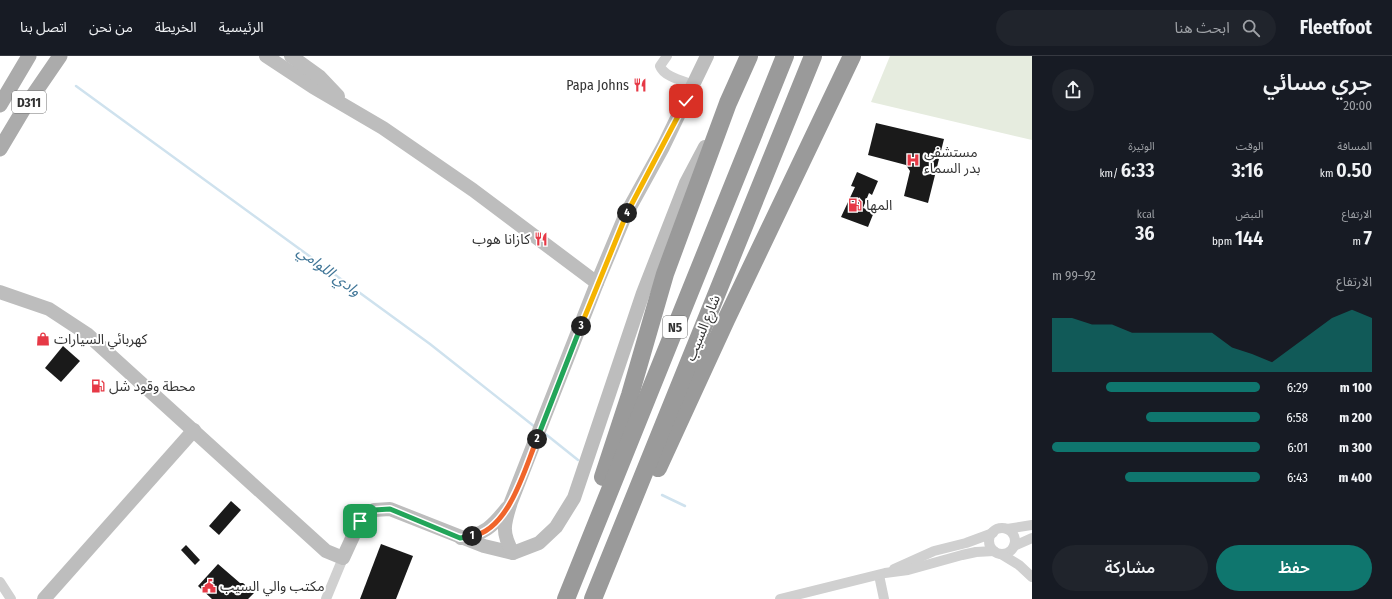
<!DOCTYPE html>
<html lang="ar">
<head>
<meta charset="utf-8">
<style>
  :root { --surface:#171b24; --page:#20242c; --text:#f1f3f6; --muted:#9ea1a6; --line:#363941; --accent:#0f766e }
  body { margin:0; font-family:"Fira Sans Condensed","Noto Sans Arabic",sans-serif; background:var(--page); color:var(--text); direction:rtl; height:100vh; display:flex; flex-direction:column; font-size:15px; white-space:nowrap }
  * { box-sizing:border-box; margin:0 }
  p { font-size:13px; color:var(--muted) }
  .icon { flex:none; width:22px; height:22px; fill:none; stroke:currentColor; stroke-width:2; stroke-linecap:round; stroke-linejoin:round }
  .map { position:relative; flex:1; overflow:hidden; direction:ltr }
  .panel { display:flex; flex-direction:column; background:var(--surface); width:360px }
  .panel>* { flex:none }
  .pin { position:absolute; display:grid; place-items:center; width:34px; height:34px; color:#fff; margin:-17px; border-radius:8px; box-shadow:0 2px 6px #0006 }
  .km { position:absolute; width:20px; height:20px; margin:-10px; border-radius:50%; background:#222; color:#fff; font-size:11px; line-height:20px; text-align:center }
  .round { display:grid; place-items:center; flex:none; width:42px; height:42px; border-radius:21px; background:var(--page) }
  .headline { display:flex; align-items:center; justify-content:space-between; height:68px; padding:0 20px }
  h1 { font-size:22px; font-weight:600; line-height:30px }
  .stats { display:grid; grid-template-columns:repeat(3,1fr); gap:6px; height:68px; padding:4px 20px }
  .stats div { display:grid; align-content:center }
  .stats b { font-size:20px; font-weight:600 }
  .stats small { font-size:11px; font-weight:400 }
  .stats p { font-size:11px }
  .chart { height:112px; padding:8px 20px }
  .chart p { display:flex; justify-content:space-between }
  .chart svg { width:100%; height:72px; margin-top:4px; fill:var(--accent); opacity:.7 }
  .action { display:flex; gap:8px; margin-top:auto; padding:8px 20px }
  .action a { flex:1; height:46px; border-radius:24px; background:var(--accent); color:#fff; font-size:16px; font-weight:600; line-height:46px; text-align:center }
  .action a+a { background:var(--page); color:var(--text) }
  ul { padding:0 20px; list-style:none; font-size:13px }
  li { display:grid; grid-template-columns:64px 48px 1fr; align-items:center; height:30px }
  li i { height:10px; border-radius:5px; background:var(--accent) }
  header { display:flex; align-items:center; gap:24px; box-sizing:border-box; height:56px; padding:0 20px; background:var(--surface); border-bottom:1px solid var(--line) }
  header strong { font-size:19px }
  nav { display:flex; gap:22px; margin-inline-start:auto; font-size:14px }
  .search { width:280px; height:36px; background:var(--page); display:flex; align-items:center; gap:10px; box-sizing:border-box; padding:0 14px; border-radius:22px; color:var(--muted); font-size:15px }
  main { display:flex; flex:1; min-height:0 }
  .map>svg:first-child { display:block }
  .green { fill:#e6ecdf }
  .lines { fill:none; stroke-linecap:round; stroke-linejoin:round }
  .stream { stroke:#cfe2ee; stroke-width:2.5 }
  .building { fill:#1a1a1a }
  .street { stroke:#d0d0d0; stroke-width:10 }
  .secondary { stroke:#bdbdbd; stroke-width:14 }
  .primary { stroke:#ababab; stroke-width:15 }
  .highway { stroke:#9a9a9a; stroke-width:18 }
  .split-1-casing { stroke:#fff; stroke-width:8 }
  .split-2-casing { stroke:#fff; stroke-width:8 }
  .split-3-casing { stroke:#fff; stroke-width:8 }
  .split-4-casing { stroke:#fff; stroke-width:8 }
  .split-5-casing { stroke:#fff; stroke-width:8 }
  .split-1 { stroke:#22a559; stroke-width:5 }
  .split-2 { stroke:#f0652b; stroke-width:5 }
  .split-3 { stroke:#22a559; stroke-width:5 }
  .split-4 { stroke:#f5b400; stroke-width:5 }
  .split-5 { stroke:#f5b400; stroke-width:5 }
  .labels { text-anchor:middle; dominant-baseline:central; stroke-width:4; stroke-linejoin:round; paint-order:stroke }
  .shield { fill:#fff; stroke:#707070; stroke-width:1 }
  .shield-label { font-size:13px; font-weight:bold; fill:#333 }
  .poi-label { font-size:14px; fill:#333; stroke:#fff; text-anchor:start }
  .street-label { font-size:14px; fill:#333; stroke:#fff }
  .water-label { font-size:15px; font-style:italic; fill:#3f7597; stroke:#fff }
</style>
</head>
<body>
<header>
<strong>Fleetfoot</strong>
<div class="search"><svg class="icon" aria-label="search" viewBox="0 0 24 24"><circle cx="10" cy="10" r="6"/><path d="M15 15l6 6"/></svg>ابحث هنا</div>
<nav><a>الرئيسية</a><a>الخريطة</a><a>من نحن</a><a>اتصل بنا</a></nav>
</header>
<main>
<section class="panel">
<div class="headline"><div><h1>جري مسائي</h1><p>20:00</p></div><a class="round"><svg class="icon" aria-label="share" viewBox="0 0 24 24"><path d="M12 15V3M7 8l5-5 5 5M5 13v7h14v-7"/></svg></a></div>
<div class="stats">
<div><p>المسافة</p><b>0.50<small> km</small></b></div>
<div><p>الوقت</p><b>3:16</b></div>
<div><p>الوتيرة</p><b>6:33<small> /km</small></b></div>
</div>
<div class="stats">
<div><p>الارتفاع</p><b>7<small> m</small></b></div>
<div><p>النبض</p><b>144<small> bpm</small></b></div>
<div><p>kcal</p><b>36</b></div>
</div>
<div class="chart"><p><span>الارتفاع</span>92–99 m</p>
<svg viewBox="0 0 160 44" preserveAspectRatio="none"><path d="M0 44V11L10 11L20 15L30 15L40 20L50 20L60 20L70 20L80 20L90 29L100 33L110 38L120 29L130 20L140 11L150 6L160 11V44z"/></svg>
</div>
<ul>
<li><b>100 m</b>6:29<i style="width:74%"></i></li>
<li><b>200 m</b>6:58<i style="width:55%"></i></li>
<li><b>300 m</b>6:01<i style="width:100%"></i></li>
<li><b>400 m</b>6:43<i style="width:65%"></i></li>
</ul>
<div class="action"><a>حفظ</a><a>مشاركة</a></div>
</section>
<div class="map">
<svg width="1032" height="543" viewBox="0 0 1032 543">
  <rect width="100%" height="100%" fill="#fff"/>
  <path class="green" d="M890,0H1032V84L871,46Z"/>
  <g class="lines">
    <g class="stream">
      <path d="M76,30L430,288L535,371"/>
      <path d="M543,376L578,404"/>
      <path d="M662,439L685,450"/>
    </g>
  </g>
  <g class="building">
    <path d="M876,67L944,83L928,147L904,140L910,115L906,109L868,99Z"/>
    <path d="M857,116L878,125L872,139L869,137L863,152L874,156L868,171L841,161L855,131L851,130Z"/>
    <path d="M63,290L80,305L61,326L45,312Z"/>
    <path d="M231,445L241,454L219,479L209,470Z"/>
    <path d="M381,488L413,500L396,543H360Z"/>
    <path d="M186,489L200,504L195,509L181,494Z"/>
    <path d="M218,508L240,527H243L254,537L248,543H212L198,530Z"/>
  </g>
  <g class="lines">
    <g class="street">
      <path d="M667,0L660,10C664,21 684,25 694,29"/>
      <circle cx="1002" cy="485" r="13"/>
      <path d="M1007,473L1032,469"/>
      <path d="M1014,490L1032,482"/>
      <path d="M1001,498L1019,509L1032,521"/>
      <path d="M894,513L934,495L966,487L993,477"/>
      <path d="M879,519L884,543"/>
      <path d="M0,526L11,543"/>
      <path d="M326,543L343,502"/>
      <path d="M780,543L885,517L908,514L962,499L976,496L994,495"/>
    </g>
    <g class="secondary">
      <path d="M266,0L313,31L383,72L473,134L597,227"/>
      <path d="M291,0L320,21L338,40"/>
      <path d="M0,236L49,253L87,278L326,495L343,502L360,465L374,454L390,453L484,490L513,497L539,487L556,471L574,442L643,237L686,127L705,91"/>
      <path d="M461,482C485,478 492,471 507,452"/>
      <path d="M513,497C501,476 504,468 511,446L597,227L625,160L663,91L707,0"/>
      <path d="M44,543L194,374"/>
    </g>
    <g class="primary">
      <path d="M0,49L29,0"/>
      <path d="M0,93L25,51L60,0"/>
    </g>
    <g class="highway">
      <path d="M658,412L726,264L852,0"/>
      <path d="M603,421L630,339L665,218L728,47L749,0"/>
      <path d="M566,543L785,0"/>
      <path d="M593,543L813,0"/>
    </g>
  </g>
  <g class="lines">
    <g class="split-1-casing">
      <path id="split-1" d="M360,465L374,454L390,453L460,482L472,480"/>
    </g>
    <g class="split-2-casing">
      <path id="split-2" d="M472,480C509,474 525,412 537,383"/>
    </g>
    <g class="split-3-casing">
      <path id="split-3" d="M537,383L581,270"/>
    </g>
    <g class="split-4-casing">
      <path id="split-4" d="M581,270L627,157"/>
    </g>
    <g class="split-5-casing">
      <path id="split-5" d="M627,157L686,45"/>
    </g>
    <use href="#split-1" class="split-1"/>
    <use href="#split-2" class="split-2"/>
    <use href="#split-3" class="split-3"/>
    <use href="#split-4" class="split-4"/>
    <use href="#split-5" class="split-5"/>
  </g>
  <defs>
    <g id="restaurant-bare" transform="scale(1.08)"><path d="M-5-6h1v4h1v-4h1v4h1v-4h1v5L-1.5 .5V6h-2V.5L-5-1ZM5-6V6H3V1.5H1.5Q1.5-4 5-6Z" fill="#e63946" stroke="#fff" stroke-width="2.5" paint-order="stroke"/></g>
    <g id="hospital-bare" transform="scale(1.08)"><path d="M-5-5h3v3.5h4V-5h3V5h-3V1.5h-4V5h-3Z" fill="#e63946" stroke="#fff" stroke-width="2.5" paint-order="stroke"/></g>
    <g id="fuel-bare" transform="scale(1.08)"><path d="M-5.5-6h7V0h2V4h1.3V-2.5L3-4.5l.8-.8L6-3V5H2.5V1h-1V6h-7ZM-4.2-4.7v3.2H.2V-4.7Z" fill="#e63946" stroke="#fff" stroke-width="2.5" paint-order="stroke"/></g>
    <g id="shop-bare" transform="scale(1.08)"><path d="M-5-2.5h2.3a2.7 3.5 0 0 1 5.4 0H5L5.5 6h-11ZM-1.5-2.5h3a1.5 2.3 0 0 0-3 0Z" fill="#e63946" stroke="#fff" stroke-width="2.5" paint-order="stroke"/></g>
    <g id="civic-bare" transform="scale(1.08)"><path d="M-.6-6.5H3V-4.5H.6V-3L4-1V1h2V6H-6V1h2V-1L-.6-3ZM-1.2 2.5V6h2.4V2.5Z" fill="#e63946" stroke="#fff" stroke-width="2.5" paint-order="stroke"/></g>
  </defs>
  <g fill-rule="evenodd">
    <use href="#restaurant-bare" x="640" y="29"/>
    <use href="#hospital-bare" x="913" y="104"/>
    <use href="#fuel-bare" x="855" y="149"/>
    <use href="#restaurant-bare" x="541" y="183"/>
    <use href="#shop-bare" x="43" y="283"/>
    <use href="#fuel-bare" x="98" y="330"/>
    <use href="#civic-bare" x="209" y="530"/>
  </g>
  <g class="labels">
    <g class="shield">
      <rect x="12" y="35" width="34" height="22" rx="3"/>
      <rect x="663" y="260" width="24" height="22" rx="3"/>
    </g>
    <g class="shield-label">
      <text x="29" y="46">D311</text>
      <text x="675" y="271">N5</text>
    </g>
    <g class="poi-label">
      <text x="629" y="29" text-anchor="end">Papa Johns</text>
      <text x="924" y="96">مستشفى<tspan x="924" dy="16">بدر السماء</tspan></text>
      <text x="866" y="149">المها</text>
      <text x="530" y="183" text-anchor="end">كازانا هوب</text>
      <text x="54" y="283">كهربائي السيارات</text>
      <text x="109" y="330">محطة وقود شل</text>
      <text x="220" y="530">مكتب والي السيب</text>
    </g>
    <g class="street-label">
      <text transform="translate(703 272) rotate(-68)">شارع السيب</text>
    </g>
    <g class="water-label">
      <text transform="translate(329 215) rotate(36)">وادي اللوامي</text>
    </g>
  </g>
</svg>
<div class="pin" style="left:360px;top:465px;background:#1e9e55"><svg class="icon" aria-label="arrive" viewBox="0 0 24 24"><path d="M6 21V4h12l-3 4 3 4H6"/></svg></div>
<div class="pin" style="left:686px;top:45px;background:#d93025"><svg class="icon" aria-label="check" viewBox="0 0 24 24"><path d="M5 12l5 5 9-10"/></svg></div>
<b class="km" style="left:472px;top:480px">1</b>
<b class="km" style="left:537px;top:383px">2</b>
<b class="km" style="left:581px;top:270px">3</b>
<b class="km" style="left:627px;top:157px">4</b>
</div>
</main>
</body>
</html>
